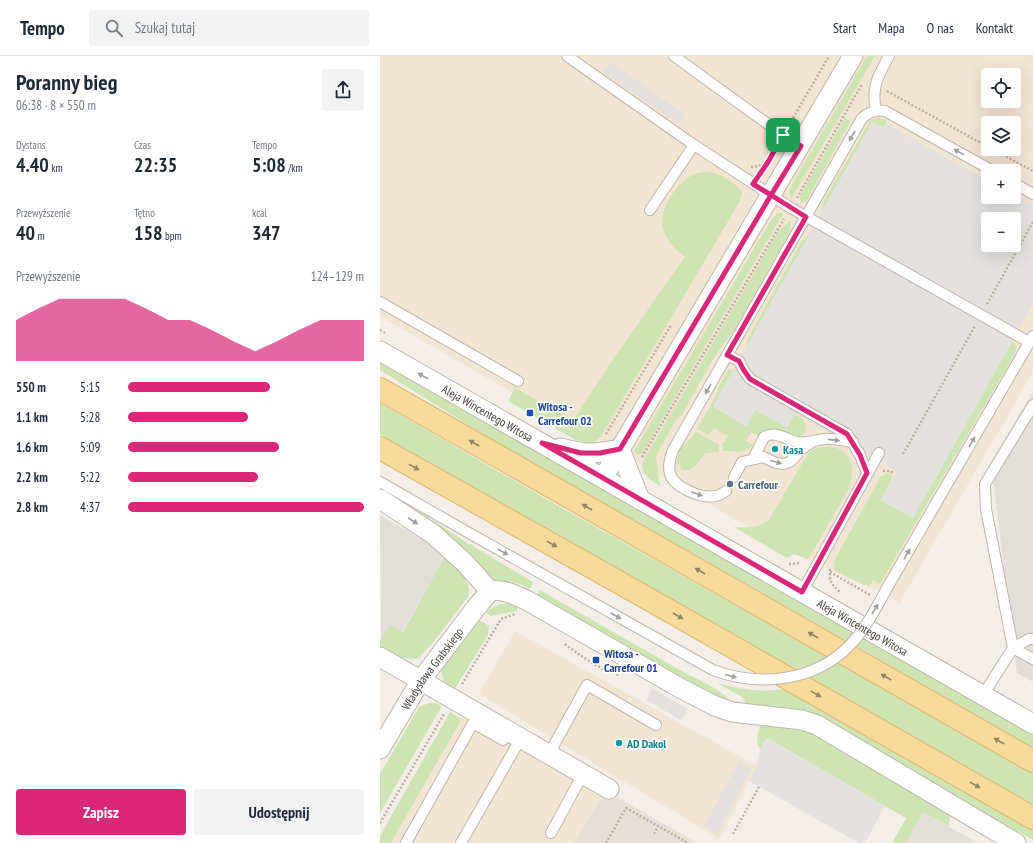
<!DOCTYPE html>
<html lang="pl">
<head>
<meta charset="utf-8">
<style>
  :root { --surface:#fff; --page:#f2f2f3; --text:#1f2937; --muted:#747a83; --line:#e0e1e3; --accent:#db2777 }
  body { margin:0; font-family:"PT Sans Narrow",sans-serif; background:var(--page); color:var(--text); height:100vh; display:flex; flex-direction:column; font-size:15px; white-space:nowrap }
  * { box-sizing:border-box; margin:0 }
  p { font-size:13px; color:var(--muted) }
  .icon { flex:none; width:22px; height:22px; fill:none; stroke:currentColor; stroke-width:2; stroke-linecap:round; stroke-linejoin:round }
  .map { position:relative; flex:1; overflow:hidden }
  .panel { display:flex; flex-direction:column; background:var(--surface); width:380px }
  .panel>* { flex:none }
  .tools { position:absolute; left:601px; top:12px; display:grid; gap:8px }
  .tools a { display:grid; place-items:center; width:40px; height:40px; border-radius:4px; background:var(--surface); box-shadow:0 4px 16px #0002; font-size:20px }
  .pin { position:absolute; display:grid; place-items:center; width:34px; height:34px; color:#fff; margin:-17px; border-radius:8px; box-shadow:0 2px 6px #0006 }
  .round { display:grid; place-items:center; flex:none; width:42px; height:42px; border-radius:4px; background:var(--page) }
  .summary { display:flex; align-items:center; justify-content:space-between; height:68px; padding:0 16px }
  h1 { font-size:22px; font-weight:600; line-height:30px }
  .stats { display:grid; grid-template-columns:repeat(3,1fr); gap:6px; height:68px; padding:4px 16px }
  .stats div { display:grid; align-content:center }
  .stats b { font-size:20px; font-weight:600 }
  .stats small { font-size:11px; font-weight:400 }
  .stats p { font-size:11px }
  .chart { height:112px; padding:8px 16px }
  .chart p { display:flex; justify-content:space-between }
  .chart svg { width:100%; height:72px; margin-top:4px; fill:var(--accent); opacity:.7 }
  .primary-button { display:flex; gap:8px; margin-top:auto; padding:8px 16px }
  .primary-button a { flex:1; height:46px; border-radius:4px; background:var(--accent); color:#fff; font-size:16px; font-weight:600; line-height:46px; text-align:center }
  .primary-button a+a { background:var(--page); color:var(--text) }
  ul { padding:0 16px; list-style:none; font-size:13px }
  li { display:grid; grid-template-columns:64px 48px 1fr; align-items:center; height:30px }
  li i { height:10px; border-radius:5px; background:var(--accent) }
  header { display:flex; align-items:center; gap:24px; box-sizing:border-box; height:56px; padding:0 20px; background:var(--surface); border-bottom:1px solid var(--line) }
  header strong { font-size:19px }
  nav { display:flex; gap:22px; margin-inline-start:auto; font-size:14px }
  .search { width:280px; height:36px; background:var(--page); display:flex; align-items:center; gap:10px; box-sizing:border-box; padding:0 14px; border-radius:4px; color:var(--muted); font-size:15px }
  main { display:flex; flex:1; min-height:0 }
  .map>svg:first-child { display:block }
  .residential { fill:#e6e1d6 }
  .commercial { fill:#f3e5d4; fill-rule:evenodd }
  .industrial { fill:#e2ded9 }
  .green { fill:#cfe4b3 }
  .parking { fill:#e4e2df; fill-rule:evenodd }
  .lines { fill:none; stroke-linecap:round; stroke-linejoin:round }
  .service-casing { stroke:#beb6ab; stroke-width:12 }
  .minor-casing { stroke:#beb6ab; stroke-width:21 }
  .primary-casing { stroke:#dcb76c; stroke-width:24 }
  .path { stroke:#beb29d; stroke-width:2.5; stroke-dasharray:2 2; stroke-linecap:butt }
  .service { stroke:#fff; stroke-width:10 }
  .minor { stroke:#fff; stroke-width:19 }
  .primary { stroke:#f8db9b; stroke-width:22 }
  .service-bridge-casing { stroke:#beb6ab; stroke-width:12; stroke-linecap:butt }
  .service-bridge { stroke:#fff; stroke-width:10 }
  .oneway { fill:#a29f9b }
  .oneway2 { fill:#968564 }
  .route-casing { stroke:#fff; stroke-width:8 }
  .route { stroke:#db2777; stroke-width:5 }
  .transit-dot { fill:#1a4fb4; stroke:#fff; stroke-width:1.5 }
  .culture-dot { fill:#0f9aa8; stroke:#fff; stroke-width:1.5 }
  .service-dot { fill:#5c6f8a; stroke:#fff; stroke-width:1.5 }
  .labels { text-anchor:middle; dominant-baseline:central; stroke-width:3.5; stroke-linejoin:round; paint-order:stroke }
  .transit-label { font-size:12px; font-weight:bold; fill:#164399; stroke:#fff; text-anchor:start }
  .street-label { font-size:12px; fill:#453f37; stroke:#fff }
  .culture-label { font-size:12px; font-weight:bold; fill:#0d838f; stroke:#fff; text-anchor:start }
  .service-label { font-size:12px; font-weight:bold; fill:#4e5e75; stroke:#fff; text-anchor:start }
</style>
</head>
<body>
<header>
<strong>Tempo</strong>
<div class="search"><svg class="icon" aria-label="search" viewBox="0 0 24 24"><circle cx="10" cy="10" r="6"/><path d="M15 15l6 6"/></svg>Szukaj tutaj</div>
<nav><a>Start</a><a>Mapa</a><a>O nas</a><a>Kontakt</a></nav>
</header>
<main>
<section class="panel">
<div class="summary"><div><h1>Poranny bieg</h1><p>06:38 · 8 × 550 m</p></div><a class="round"><svg class="icon" aria-label="share" viewBox="0 0 24 24"><path d="M12 15V3M7 8l5-5 5 5M5 13v7h14v-7"/></svg></a></div>
<div class="stats">
<div><p>Dystans</p><b>4.40<small> km</small></b></div>
<div><p>Czas</p><b>22:35</b></div>
<div><p>Tempo</p><b>5:08<small> /km</small></b></div>
</div>
<div class="stats">
<div><p>Przewyższenie</p><b>40<small> m</small></b></div>
<div><p>Tętno</p><b>158<small> bpm</small></b></div>
<div><p>kcal</p><b>347</b></div>
</div>
<div class="chart"><p><span>Przewyższenie</span>124–129 m</p>
<svg viewBox="0 0 160 44" preserveAspectRatio="none"><path d="M0 44V19L10 12L20 6L30 6L40 6L50 6L60 12L70 19L80 19L90 25L100 32L110 38L120 32L130 25L140 19L150 19L160 19V44z"/></svg>
</div>
<ul>
<li><b>550 m</b>5:15<i style="width:60%"></i></li>
<li><b>1.1 km</b>5:28<i style="width:51%"></i></li>
<li><b>1.6 km</b>5:09<i style="width:64%"></i></li>
<li><b>2.2 km</b>5:22<i style="width:55%"></i></li>
<li><b>2.8 km</b>4:37<i style="width:100%"></i></li>
</ul>
<div class="primary-button"><a>Zapisz</a><a>Udostępnij</a></div>
</section>
<div class="map">
<svg width="653" height="787" viewBox="0 0 653 787">
  <rect width="100%" height="100%" fill="#f3efe8"/>
  <path class="residential" d="M225,734L317,787H194Z"/>
  <g class="commercial">
    <path d="M0,0H653V316L521,544V548L496,534L414,498L212,379L171,359L0,260ZM608,19H634V45H608ZM608,67H634V93H608ZM608,115H634V141H608ZM608,163H634V189H608Z"/>
    <path d="M135,575L377,710L339,783L99,638Z"/>
    <path d="M86,657L224,737L194,787H11Z"/>
  </g>
  <g class="industrial">
    <path d="M653,335V626L637,617L611,406Z"/>
    <path d="M0,459L49,487L73,509L64,503L22,576L1,585Z"/>
    <path d="M543,756L598,787H526Z"/>
  </g>
  <g class="green">
    <path d="M487,0H495L411,143L409,136L411,130Z"/>
    <path d="M465,62L471,65L427,144L421,147L420,141L425,131Z"/>
    <path d="M497,62L504,63L506,64V68L503,72L492,66L443,158L442,151L445,143L487,70L490,65Z"/>
    <path d="M330,116C342,118 354,126 362,136L360,145L220,382C213,388 207,388 199,386L128,345L135,332L193,364L236,299L305,201C295,193 286,185 283,172C278,155 295,130 309,121C315,117 322,116 330,116Z"/>
    <path d="M399,157L403,158L262,398L259,399L254,396L255,393L391,164L396,158Z"/>
    <path d="M411,164L410,176L356,271L333,303L302,359L296,364L278,396L276,401L280,430C270,424 259,418 263,405L398,176Z"/>
    <path d="M436,177L365,296L368,282L419,190C424,182 427,178 436,177Z"/>
    <path d="M632,286L636,290V294L633,301L500,528L493,524L489,531L455,515L454,505L501,420L509,417L513,420L501,444L533,462Z"/>
    <path d="M0,305L653,678V694L483,594L112,384L0,314Z"/>
    <path d="M350,313L354,315L333,350L366,370L375,354C384,353 394,352 403,352C413,353 435,368 422,379C412,388 396,364 379,380L371,376L366,385L373,389C367,398 353,395 343,395L342,388L348,380L334,372L329,379L317,373L337,338L338,332L348,314Z"/>
    <path d="M0,347L184,453L653,717V749L0,378Z"/>
    <path d="M316,376L339,389V396L326,397C318,405 315,416 302,414L297,405L299,393L312,382Z"/>
    <path d="M448,390C457,391 464,394 469,402C480,423 460,448 450,465C443,478 436,490 428,503L414,498L407,502L354,471C368,472 378,472 389,464L428,397L434,393Z"/>
    <path d="M36,453L86,486L153,526L150,533C136,525 128,525 113,526L34,457Z"/>
    <path d="M64,502C77,512 93,524 88,541L55,584L39,602L32,603L26,602L21,603L0,591V585L10,569L23,576Z"/>
    <path d="M160,534C206,561 253,587 300,614C317,624 344,633 355,650L335,640L157,539Z"/>
    <path d="M120,548H131L138,551L136,555L111,560L106,557L110,553Z"/>
    <path d="M99,564L109,570L108,579L74,634C65,628 59,621 63,610Z"/>
    <path d="M337,627C360,633 383,638 406,632L491,683L653,774V784L480,686L417,655L402,651L365,648L364,642Z"/>
    <path d="M49,647H56L62,650L0,757V718L39,651Z"/>
    <path d="M70,656L82,663L11,787H0V780Z"/>
    <path d="M382,668L420,670L568,756L570,762L569,770L543,756L526,787H512L526,762L387,682L380,693C375,686 377,675 382,668Z"/>
  </g>
  <g class="parking">
    <path d="M230,6L305,58L299,68L223,16Z"/>
    <path d="M492,66L503,72L506,68L608,125V141H634V139L653,150V248L533,462L500,444L517,416L468,387L415,358L407,372L375,354L366,371L333,350ZM608,163H634V189H608Z"/>
    <path d="M272,633L308,653L301,664L266,644Z"/>
    <path d="M386,682L505,750L485,787H479L369,725L377,710L380,693Z"/>
    <path d="M359,705L372,712L337,778L324,770Z"/>
  </g>
  <g class="lines">
    <g class="service-casing">
      <g id="service">
        <path d="M187,0L314,89L411,152L649,286"/>
        <path d="M294,0L400,77L421,90"/>
        <path d="M496,55C491,31 498,20 509,0"/>
        <path d="M634,127L653,138"/>
        <path d="M270,154L314,89"/>
        <path d="M0,246L138,325"/>
        <path d="M347,299L359,305L363,313L370,323L467,378L480,399L487,417"/>
        <path d="M373,403L384,381C396,374 406,384 417,386C427,388 435,384 445,383C454,382 464,385 473,386"/>
        <path d="M354,421L362,406L383,401L396,407L403,408L410,406L422,393L432,386"/>
        <path d="M0,426L89,477"/>
        <path d="M346,435C343,437 339,440 335,440C321,443 294,431 290,418C288,410 290,403 292,396L482,62C489,56 496,53 505,55L613,115"/>
        <path d="M507,532L653,280"/>
        <path d="M422,536L499,397"/>
        <path d="M633,592L653,603"/>
        <path d="M633,592L649,583H653"/>
        <path d="M603,639L633,592L606,453L605,428L653,349"/>
        <path d="M169,698L207,629L276,669"/>
        <path d="M171,777L203,718"/>
        <path d="M26,787L93,667L123,684"/>
        <path d="M81,787L141,682"/>
      </g>
    </g>
    <g class="minor-casing">
      <g id="minor">
        <path id="s1" d="M0,295L653,668"/>
        <path d="M181,392C206,399 215,398 240,393"/>
        <path d="M240,393L260,444"/>
        <path d="M223,422L473,0"/>
        <path d="M0,443L53,478L85,507L110,535"/>
        <path d="M110,535C125,533 135,539 148,545L300,632L335,650L352,656L405,662L422,664L437,669L636,787"/>
        <path d="M0,601L229,733"/>
        <path id="s2" d="M0,693L41,624L95,553L110,535"/>
      </g>
    </g>
    <g class="primary-casing">
      <g id="primary">
        <path d="M0,333L653,705"/>
        <path d="M0,392L265,541L653,762"/>
      </g>
    </g>
    <g class="path">
      <path d="M507,35L608,91"/>
      <path d="M409,69L449,0"/>
      <path d="M612,93L653,115"/>
      <path d="M371,111L378,110L387,106"/>
      <path d="M380,117L397,90"/>
      <path d="M417,142L482,28"/>
      <path d="M607,248L653,166"/>
      <path d="M0,274L7,278"/>
      <path d="M226,378L291,269"/>
      <path d="M523,398L595,270"/>
      <path d="M262,401L404,163"/>
      <path d="M503,415H510L513,417"/>
      <path d="M409,508L420,507"/>
      <path d="M450,513C449,525 451,528 460,536"/>
      <path d="M450,516L490,539"/>
      <path d="M185,588C202,601 219,613 239,619"/>
      <path d="M82,628L121,563L135,558"/>
      <path d="M0,767L64,658"/>
      <path d="M274,778L278,770"/>
      <path d="M353,778L379,731"/>
      <path d="M226,787L246,752L308,787"/>
    </g>
    <use href="#service" class="service"/>
    <use href="#minor" class="minor"/>
    <use href="#primary" class="primary"/>
    <g class="service-bridge-casing">
      <path id="service-bridge" d="M89,477L333,614C378,631 434,626 469,590C485,574 496,552 507,532"/>
    </g>
    <use href="#service-bridge" class="service-bridge"/>
  </g>
  <defs><path id="oneway-solid" d="M-6-.8H1V-3.2L6.5 0L1 3.2V.8H-6Z"/></defs>
  <g class="oneway">
    <use href="#oneway-solid" transform="translate(472 80) rotate(120)"/>
    <use href="#oneway-solid" transform="translate(579 96) rotate(-151)"/>
    <use href="#oneway-solid" transform="translate(43 320) rotate(-150)"/>
    <use href="#oneway-solid" transform="translate(328 333) rotate(120)"/>
    <use href="#oneway-solid" transform="translate(454 384) rotate(6)"/>
    <use href="#oneway-solid" transform="translate(592 386) rotate(-60)"/>
    <use href="#oneway-solid" transform="translate(396 406) rotate(17)"/>
    <use href="#oneway-solid" transform="translate(317 438) rotate(19)"/>
    <use href="#oneway-solid" transform="translate(33 465) rotate(33)"/>
    <use href="#oneway-solid" transform="translate(123 496) rotate(30)"/>
    <use href="#oneway-solid" transform="translate(527 498) rotate(-60)"/>
    <use href="#oneway-solid" transform="translate(495 553) rotate(-59)"/>
    <use href="#oneway-solid" transform="translate(236 560) rotate(30)"/>
    <use href="#oneway-solid" transform="translate(351 620) rotate(15)"/>
  </g>
  <g class="oneway2">
    <use href="#oneway-solid" transform="translate(94 387) rotate(-150)"/>
    <use href="#oneway-solid" transform="translate(34 411) rotate(29)"/>
    <use href="#oneway-solid" transform="translate(207 451) rotate(-150)"/>
    <use href="#oneway-solid" transform="translate(172 488) rotate(29)"/>
    <use href="#oneway-solid" transform="translate(320 515) rotate(-150)"/>
    <use href="#oneway-solid" transform="translate(298 560) rotate(30)"/>
    <use href="#oneway-solid" transform="translate(433 579) rotate(-150)"/>
    <use href="#oneway-solid" transform="translate(506 621) rotate(-150)"/>
    <use href="#oneway-solid" transform="translate(436 638) rotate(30)"/>
    <use href="#oneway-solid" transform="translate(619 685) rotate(-150)"/>
    <use href="#oneway-solid" transform="translate(595 729) rotate(30)"/>
  </g>
  <g class="lines">
    <g class="route-casing">
      <path id="route" d="M403,79L388,106L373,128L391,139L240,393L220,397H201L162,387L422,536L487,417L480,399L467,378L370,323L363,313L359,305L347,299L426,161L391,139L421,90L403,79"/>
    </g>
    <use href="#route" class="route"/>
  </g>
  <g class="transit-dot">
    <rect x="146" y="353" width="8" height="8" rx="2"/>
    <rect x="212" y="600" width="8" height="8" rx="2"/>
  </g>
  <g class="culture-dot">
    <circle cx="395" cy="393" r="4"/>
    <circle cx="239" cy="687" r="4"/>
  </g>
  <circle class="service-dot" cx="350" cy="428" r="4"/>
  <g class="labels">
    <g class="transit-label">
      <text x="158" y="350">Witosa -<tspan x="158" dy="14">Carrefour 02</tspan></text>
      <text x="224" y="597">Witosa -<tspan x="224" dy="14">Carrefour 01</tspan></text>
    </g>
    <g class="street-label">
      <text stroke="none"><textPath href="#s1" startOffset="124">Aleja Wincentego Witosa</textPath></text>
      <text stroke="none"><textPath href="#s1" startOffset="556">Aleja Wincentego Witosa</textPath></text>
      <text stroke="none"><textPath href="#s2" startOffset="96">Władysława Grabskiego</textPath></text>
    </g>
    <g class="culture-label">
      <text x="403" y="393">Kasa</text>
      <text x="247" y="687">AD Dakol</text>
    </g>
    <g class="service-label">
      <text x="358" y="428">Carrefour</text>
    </g>
  </g>
</svg>
<div class="tools">
<a><svg class="icon" aria-label="locate" viewBox="0 0 24 24"><circle cx="12" cy="12" r="6"/><path d="M12 2v4M12 18v4M2 12h4M18 12h4"/></svg></a>
<a><svg class="icon" aria-label="layers" viewBox="0 0 24 24"><path d="M12 4l9 5-9 5-9-5zM3 14l9 5 9-5"/></svg></a>
<a>+</a>
<a>−</a>
</div>
<div class="pin" style="left:403px;top:79px;background:#1e9e55"><svg class="icon" aria-label="arrive" viewBox="0 0 24 24"><path d="M6 21V4h12l-3 4 3 4H6"/></svg></div>
</div>
</main>
</body>
</html>
